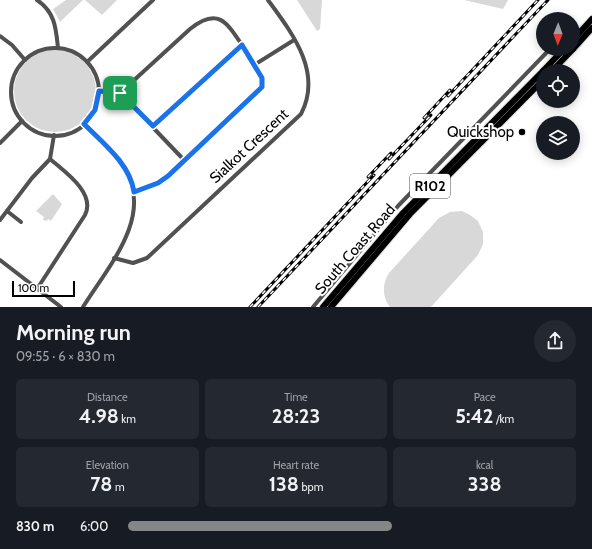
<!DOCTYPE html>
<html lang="en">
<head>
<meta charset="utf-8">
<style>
  :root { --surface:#171b24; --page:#242831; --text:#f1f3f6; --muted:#9ea1a6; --accent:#858687 }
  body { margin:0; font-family:Cabin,sans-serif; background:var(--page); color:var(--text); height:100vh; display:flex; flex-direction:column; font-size:15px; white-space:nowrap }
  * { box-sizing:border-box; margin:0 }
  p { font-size:13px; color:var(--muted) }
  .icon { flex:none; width:22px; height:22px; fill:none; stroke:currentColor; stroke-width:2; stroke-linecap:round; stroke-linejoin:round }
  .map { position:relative; height:307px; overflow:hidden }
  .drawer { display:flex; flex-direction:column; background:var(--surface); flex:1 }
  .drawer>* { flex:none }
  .needle { width:26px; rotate:181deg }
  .tools { position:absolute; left:536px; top:12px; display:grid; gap:8px }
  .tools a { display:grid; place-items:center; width:44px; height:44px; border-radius:50%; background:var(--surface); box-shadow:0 2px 10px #0003; font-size:20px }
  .scale { position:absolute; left:12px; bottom:10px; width:63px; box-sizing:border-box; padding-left:4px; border:2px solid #000; border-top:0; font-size:11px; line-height:14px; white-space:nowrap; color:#000; -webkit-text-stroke:3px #fff; paint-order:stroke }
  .pin { position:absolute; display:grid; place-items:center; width:34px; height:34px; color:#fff; margin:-17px; border-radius:8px; box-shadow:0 2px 6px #0006 }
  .round { display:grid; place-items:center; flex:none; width:42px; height:42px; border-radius:21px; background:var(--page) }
  .headline { display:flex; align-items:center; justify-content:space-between; height:68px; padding:0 16px }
  h1 { font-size:22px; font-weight:700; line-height:30px }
  .stats { display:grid; grid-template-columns:repeat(3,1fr); gap:6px; height:68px; padding:4px 16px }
  .stats div { display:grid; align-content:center; border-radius:6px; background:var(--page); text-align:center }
  .stats b { font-size:20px; font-weight:700 }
  .stats small { font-size:11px; font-weight:400 }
  .stats p { font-size:11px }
  ul { padding:0 16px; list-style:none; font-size:13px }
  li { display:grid; grid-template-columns:64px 48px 1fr; align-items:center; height:30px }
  li i { height:10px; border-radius:5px; background:var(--accent) }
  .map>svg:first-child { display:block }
  .green { fill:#d8d8d8 }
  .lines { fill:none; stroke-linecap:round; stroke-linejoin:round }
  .primary-casing { stroke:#dbdbdb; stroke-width:8 }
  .minor { stroke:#515151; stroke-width:4 }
  .primary { stroke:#000; stroke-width:6 }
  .rail-casing { stroke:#000; stroke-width:3 }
  .rail { stroke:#fff; stroke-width:1.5; stroke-dasharray:4.5; stroke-linecap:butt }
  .route-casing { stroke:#fff; stroke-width:8 }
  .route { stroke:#1a73e8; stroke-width:5 }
  .poi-dot { fill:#000; stroke:#fff; stroke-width:1.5 }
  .labels { text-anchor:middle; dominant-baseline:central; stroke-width:4; stroke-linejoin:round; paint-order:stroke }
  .shield { fill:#fff; stroke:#4c4c4c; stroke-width:1 }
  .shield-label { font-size:14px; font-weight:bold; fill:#000 }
  .poi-label { font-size:15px; fill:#000; stroke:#fff; text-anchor:end }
  .street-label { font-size:15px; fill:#000; stroke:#fff }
</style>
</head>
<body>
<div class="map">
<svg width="592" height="307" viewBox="0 0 592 307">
  <rect width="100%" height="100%" fill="#fff"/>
  <g class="green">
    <path d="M66,0H83L60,22L53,9Z"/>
    <path d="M85,0H117L102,15Z"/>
    <path d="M297,0H322L320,29L317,31Z"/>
    <path d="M464,0H508L503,9Z"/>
    <circle cx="55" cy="91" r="41"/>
    <path d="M53,194L62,204L51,221L48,219L47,221L43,220L44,217L36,211Z"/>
    <path d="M462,211L470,215L478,221L483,232V244L478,255L431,307H390C382,297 382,284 389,273L439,218L450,212Z"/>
  </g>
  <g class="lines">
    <g class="primary-casing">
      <g id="primary">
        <path d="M573,40L592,19"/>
        <path d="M573,49L592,28"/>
        <path d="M543,71L564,49"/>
        <path d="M552,71L573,49"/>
        <path d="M323,307L403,213L543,71"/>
        <path d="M331,307L410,214L543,80"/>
      </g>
    </g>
    <g class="minor">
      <path d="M37,0C55,12 56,28 58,48"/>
      <path d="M573,28L581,31"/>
      <path d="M0,36L12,45L25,60"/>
      <circle cx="55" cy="92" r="44"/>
      <path d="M87,62L153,0"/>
      <path d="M254,65L294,40"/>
      <path d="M99,91L120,93L190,29C217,7 226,21 242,45C249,57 257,68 263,80L262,87L255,95L168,176L158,183L134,192"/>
      <path d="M120,93L184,160"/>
      <path d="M153,126L242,45"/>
      <path d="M0,143L22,121"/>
      <path d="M7,211L21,222"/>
      <path d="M0,220L32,178L50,159L54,135"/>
      <path d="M114,258L133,263L147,258L301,114C323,72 292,33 268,0"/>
      <path d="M0,260L61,307"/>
      <path d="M37,289L85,215C96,193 65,172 50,159"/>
      <path d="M83,307C107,268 154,217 125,170C115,152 98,138 84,124"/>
      <path d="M313,307L398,206L550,49"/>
    </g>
    <use href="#primary" class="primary"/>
    <g class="rail-casing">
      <g id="rail">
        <path d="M448,96L538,0"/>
        <path d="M424,118L450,90"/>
        <path d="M389,159L431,115"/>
        <path d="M368,177L391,153"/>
        <path d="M250,307L374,175"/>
        <path d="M258,307L548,0"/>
      </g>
    </g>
    <use href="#rail" class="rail"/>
  </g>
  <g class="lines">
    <g class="route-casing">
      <path id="route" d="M242,45L262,78V87L168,176L158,183L134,192C130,164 103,143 84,124L95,110L99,91L120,93L153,126Z"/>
    </g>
    <use href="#route" class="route"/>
  </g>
  <circle class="poi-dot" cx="522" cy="132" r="4"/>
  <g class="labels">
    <rect class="shield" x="410" y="174" width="40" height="24" rx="3"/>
    <g class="shield-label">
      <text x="430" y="186">R102</text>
    </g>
    <g class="poi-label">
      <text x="514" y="132">Quickshop</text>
    </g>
    <g class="street-label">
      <text transform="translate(249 146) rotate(-43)">Sialkot Crescent</text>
      <text transform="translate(355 249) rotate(-49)">South Coast Road</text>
    </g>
  </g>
</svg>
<div class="tools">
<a><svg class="needle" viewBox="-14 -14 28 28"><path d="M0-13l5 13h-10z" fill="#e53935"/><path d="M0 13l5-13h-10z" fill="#9ea1a6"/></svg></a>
<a><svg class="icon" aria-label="locate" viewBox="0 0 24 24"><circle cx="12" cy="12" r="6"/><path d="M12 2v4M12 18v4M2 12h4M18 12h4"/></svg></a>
<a><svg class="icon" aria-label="layers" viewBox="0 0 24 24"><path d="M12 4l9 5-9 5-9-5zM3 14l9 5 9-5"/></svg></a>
</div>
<div class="scale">100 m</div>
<div class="pin" style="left:120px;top:93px;background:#1e9e55"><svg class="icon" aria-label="arrive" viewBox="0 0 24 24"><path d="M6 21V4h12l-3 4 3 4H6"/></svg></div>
</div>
<section class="drawer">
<div class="headline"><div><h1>Morning run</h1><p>09:55 · 6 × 830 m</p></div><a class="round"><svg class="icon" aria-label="share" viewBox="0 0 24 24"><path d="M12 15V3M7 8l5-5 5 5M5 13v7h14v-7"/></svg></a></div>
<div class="stats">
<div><p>Distance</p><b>4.98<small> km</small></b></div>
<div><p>Time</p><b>28:23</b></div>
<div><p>Pace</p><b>5:42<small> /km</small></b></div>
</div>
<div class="stats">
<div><p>Elevation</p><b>78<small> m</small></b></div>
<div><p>Heart rate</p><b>138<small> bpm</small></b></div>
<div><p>kcal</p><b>338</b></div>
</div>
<ul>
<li><b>830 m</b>6:00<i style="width:59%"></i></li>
</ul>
</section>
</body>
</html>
